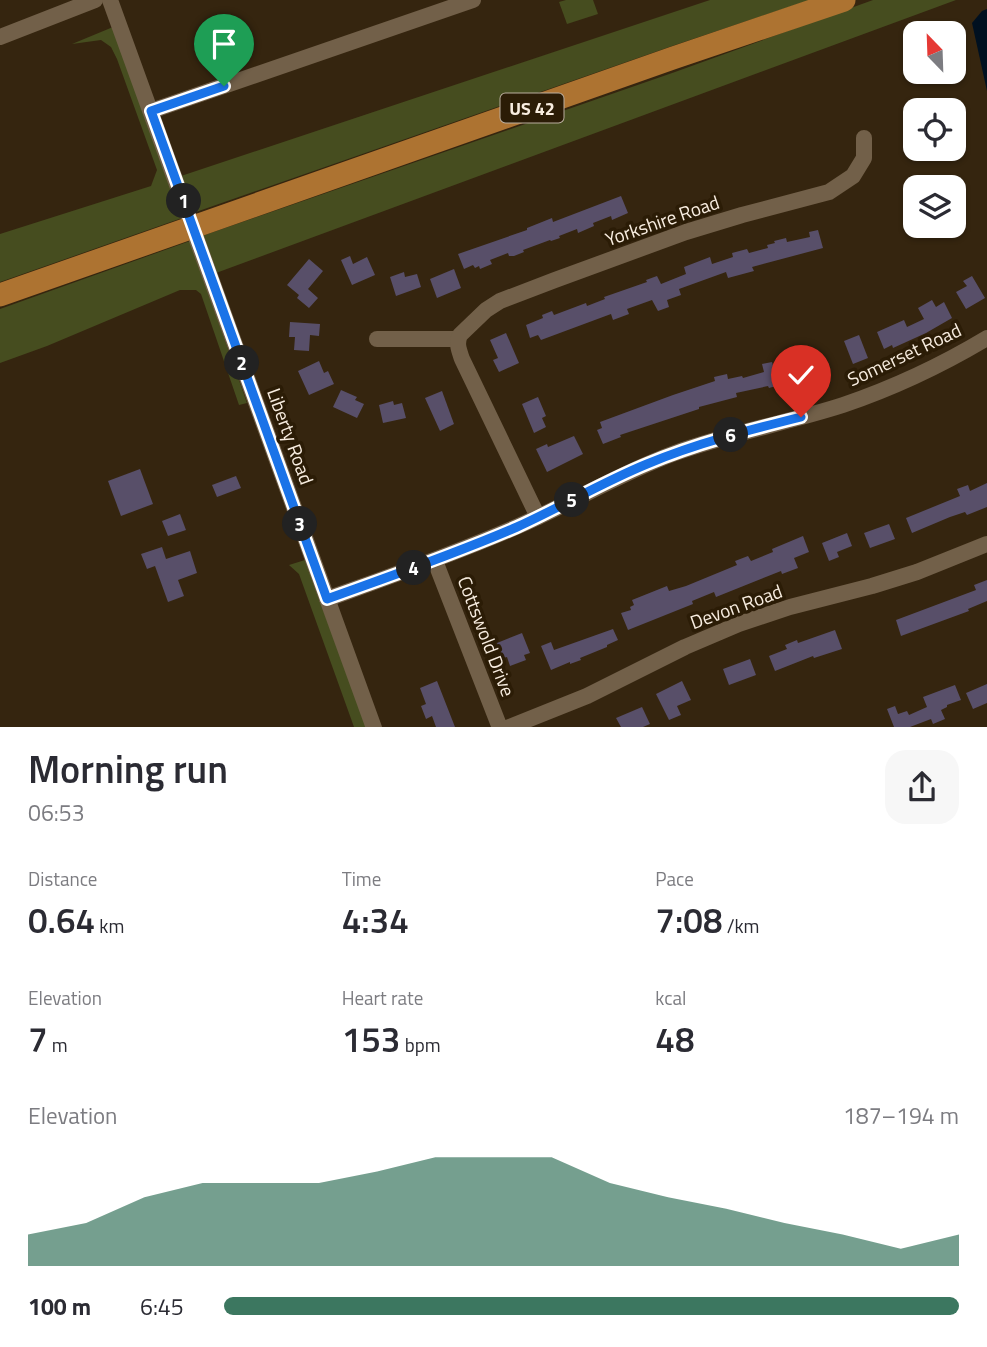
<!DOCTYPE html>
<html lang="en">
<head>
<meta charset="utf-8">
<style>
  :root { --surface:#fff; --page:#f7f7f7; --text:#2b2b33; --muted:#7c7c81; --accent:#3c7760 }
  body { margin:0; font-family:"Titillium Web",sans-serif; background:var(--page); color:var(--text); height:100vh; display:flex; flex-direction:column; font-size:26px; white-space:nowrap }
  * { box-sizing:border-box; margin:0 }
  p { font-size:23px; color:var(--muted) }
  .icon { flex:none; width:38px; height:38px; fill:none; stroke:currentColor; stroke-width:2; stroke-linecap:round; stroke-linejoin:round }
  .map { position:relative; height:727px; overflow:hidden }
  .details { display:flex; flex-direction:column; background:var(--surface); flex:1 }
  .details>* { flex:none }
  .needle { width:46px; rotate:337deg }
  .tools { position:absolute; left:903px; top:21px; display:grid; gap:14px }
  .tools a { display:grid; place-items:center; width:63px; height:63px; border-radius:14px; background:var(--surface); box-shadow:0 2px 5px #0004; font-size:35px }
  .pin { position:absolute; display:grid; place-items:center; width:60px; height:60px; color:#fff; margin:-72px -30px; border-radius:50% 50% 50% 0; rotate:-45deg; box-shadow:0 0 7px #0007 }
  .pin .icon { rotate:45deg }
  .km { position:absolute; width:35px; height:35px; margin:-18px; border-radius:50%; background:#222; color:#fff; font-size:19px; line-height:35px; text-align:center }
  .round { display:grid; place-items:center; flex:none; width:74px; height:74px; border-radius:21px; background:var(--page) }
  .overview { display:flex; align-items:center; justify-content:space-between; height:119px; padding:0 28px }
  h1 { font-size:38px; font-weight:600; line-height:52px }
  .metrics { display:grid; grid-template-columns:repeat(3,1fr); gap:10px; height:119px; padding:7px 28px }
  .metrics div { display:grid; align-content:center }
  .metrics b { font-size:35px; font-weight:600 }
  .metrics small { font-size:19px; font-weight:400 }
  .metrics p { font-size:19px }
  .chart { height:196px; padding:14px 28px }
  .chart p { display:flex; justify-content:space-between }
  .chart svg { width:100%; height:126px; margin-top:7px; fill:var(--accent); opacity:.7 }
  ul { padding:0 28px; list-style:none; font-size:23px }
  li { display:grid; grid-template-columns:112px 84px 1fr; align-items:center; height:52px }
  li i { height:18px; border-radius:9px; background:var(--accent) }
  .map>svg:first-child { display:block }
  .green { fill:#464d1f }
  .water { fill:#001020 }
  .building { fill:#584f69 }
  .lines { fill:none; stroke-linecap:round; stroke-linejoin:round }
  .minor { stroke:#726049; stroke-width:16 }
  .highway { stroke:#ad7331; stroke-width:23 }
  .route-casing { stroke:#fff; stroke-width:14 }
  .route { stroke:#1a73e8; stroke-width:9 }
  .labels { text-anchor:middle; dominant-baseline:central; stroke-width:7; stroke-linejoin:round; paint-order:stroke }
  .shield { fill:#2b1c06; stroke:#baae9f; stroke-width:2 }
  .shield-label { font-size:18px; font-weight:bold; fill:#f8ede0 }
  .street-label { font-size:19px; fill:#f8ede0; stroke:#2b1c06 }
</style>
</head>
<body>
<div class="map">
<svg width="987" height="728" viewBox="0 0 987 728">
  <rect width="100%" height="100%" fill="#35250f"/>
  <g class="green">
    <path d="M566,0H593L598,14L567,24L559,2Z"/>
    <path d="M710,0H810L675,45L193,213L181,176Z"/>
    <path d="M873,0H956L216,273L202,236L675,72Z"/>
    <path d="M113,27L182,218L0,282V234L151,186L157,170L117,59L111,47L101,40L72,44Z"/>
    <path d="M190,241L247,403L239,405L201,294L196,290H180L47,346L0,363V309Z"/>
    <path d="M305,560L366,727H354L299,574L289,565Z"/>
  </g>
  <path class="water" d="M987,9V91L972,23L982,11Z"/>
  <g class="building">
    <path d="M621,196L628,213L612,220L611,216L593,223L594,226L578,233L577,229L559,236L560,238L551,241L550,240L523,250L524,252L514,256H509L508,253L490,260L492,264L480,269L479,266L475,268L473,265L464,269L458,254L527,230V228L552,218L553,222Z"/>
    <path d="M818,230L823,248L752,267L754,271L728,278L726,272L679,289L681,295L667,300L669,307L658,311L652,300L627,309L629,314L613,320L611,314L541,340L538,335L530,338L526,325L543,318L542,315L552,311L554,315L586,303L587,306L605,299L604,297L647,282L646,280L657,276L661,284L686,274L684,267L710,257L712,264L733,257L732,253L747,249L749,253L768,248L767,245L775,243L774,241L786,238L787,242L810,237L809,232Z"/>
    <path d="M350,256L353,264L367,257L375,275L352,285L341,260Z"/>
    <path d="M309,259L323,271L308,289L318,298L309,308L297,298L299,295L287,285Z"/>
    <path d="M454,269L461,288L437,298L430,279Z"/>
    <path d="M404,272L405,277L417,274L421,287L396,296L390,277Z"/>
    <path d="M972,276L985,298L966,309L956,292L967,286L963,281Z"/>
    <path d="M932,300L936,307L944,302L952,318L926,333L893,348L892,345L884,349L877,332L904,320L907,327L924,319L918,308Z"/>
    <path d="M290,322L320,324L319,336L310,335L309,351L294,350L295,337H289Z"/>
    <path d="M506,333L519,363L499,372L493,360L498,358L490,340Z"/>
    <path d="M859,335L868,358L853,364L844,341Z"/>
    <path d="M820,354L827,372L800,382L777,389L776,386L769,388L768,386L736,393L737,397L699,407V409L620,435L621,437L603,444L597,430L602,428L600,422L673,395L715,381L714,377L727,374L728,379L742,376L743,378L764,372L762,364L772,362L774,369L784,366V368Z"/>
    <path d="M319,361L324,373L328,371L334,384L309,395L298,371Z"/>
    <path d="M341,390L357,397L355,400L364,404L357,418L333,407Z"/>
    <path d="M442,391L454,424L440,431L425,398Z"/>
    <path d="M538,397L546,416L542,418L546,427L534,433L522,404Z"/>
    <path d="M393,401L394,405L402,403L406,418L383,423L379,405Z"/>
    <path d="M574,436L583,454L547,472L536,449L547,444L548,447Z"/>
    <path d="M140,469L153,504L121,516L108,481Z"/>
    <path d="M236,476L241,488L217,497L212,485Z"/>
    <path d="M987,483V507L967,515L965,512L950,517L912,533L906,518L960,496L957,489L968,485L970,491Z"/>
    <path d="M180,514L186,530L168,536L162,521Z"/>
    <path d="M889,524L895,539L870,548L864,533Z"/>
    <path d="M847,533L852,546L837,552L839,557L829,561L822,543Z"/>
    <path d="M803,536L809,552L794,558L798,568L782,574L781,571L716,597L714,592L692,601L693,604L628,630L621,613L631,610L630,607L634,605L632,600L667,586L669,591L686,586L737,565L735,561L748,556L751,561L773,552L772,549Z"/>
    <path d="M162,547L166,559L190,551L197,573L178,580L184,596L168,602L155,566L147,569L141,554Z"/>
    <path d="M987,580V601L968,609L969,611L901,636L896,620L976,590L974,585Z"/>
    <path d="M613,629L618,640L607,645V647L580,658L581,660L570,664V662L551,670L541,646L551,642L554,650Z"/>
    <path d="M835,630L842,649L814,658L813,656L775,671L769,656L787,649L785,645L797,640L798,643Z"/>
    <path d="M522,633L530,653L524,655L526,660L510,666L507,657L503,658L497,643Z"/>
    <path d="M750,659L756,675L729,685L723,669Z"/>
    <path d="M437,681L455,727H436L432,716L426,719L421,706L426,704L420,688Z"/>
    <path d="M682,681L691,700L677,706L681,715L669,720L656,694Z"/>
    <path d="M987,684V703L973,709L966,693Z"/>
    <path d="M955,685L961,700L947,705V707L941,710L945,719L933,724L931,719L910,727H894L887,709L895,706L898,714L907,711L909,715L927,707L923,697Z"/>
    <path d="M642,707L650,724L643,727H621L616,718Z"/>
  </g>
  <g class="lines">
    <g class="minor">
      <path d="M110,0L374,728"/>
      <path d="M0,37L95,0"/>
      <path d="M151,111L473,0"/>
      <path d="M377,339H458"/>
      <path d="M538,517L462,359C459,350 456,344 460,335L486,310L500,301L555,280L686,232L742,215L829,192L853,176L864,158V138"/>
      <path d="M435,561L500,728"/>
      <path d="M327,599C391,576 454,554 516,527C570,504 620,473 675,453C730,433 787,423 843,405C893,388 942,365 987,338"/>
      <path d="M507,728L587,696L685,647L739,624L790,607L872,586L917,572L987,544"/>
    </g>
    <path class="highway" d="M0,295L673,58L844,0"/>
  </g>
  <g class="lines">
    <g class="route-casing">
      <path id="route" d="M224,86L151,111L327,599C391,576 455,554 517,527C561,507 603,482 647,464C697,443 749,430 801,417"/>
    </g>
    <use href="#route" class="route"/>
  </g>
  <g class="labels">
    <rect class="shield" x="500.5" y="93.5" width="63" height="29" rx="5"/>
    <g class="shield-label">
      <text x="532" y="108">US 42</text>
    </g>
    <g class="street-label">
      <text transform="translate(662 220) rotate(-19)">Yorkshire Road</text>
      <text transform="translate(904 354) rotate(-25)">Somerset Road</text>
      <text transform="translate(291 436) rotate(70)">Liberty Road</text>
      <text transform="translate(736 606) rotate(-20)">Devon Road</text>
      <text transform="translate(487 636) rotate(69)">Cottswold Drive</text>
    </g>
  </g>
</svg>
<div class="tools">
<a><svg class="needle" viewBox="-14 -14 28 28"><path d="M0-13l5 13h-10z" fill="#e53935"/><path d="M0 13l5-13h-10z" fill="#7c7c81"/></svg></a>
<a><svg class="icon" aria-label="locate" viewBox="0 0 24 24"><circle cx="12" cy="12" r="6"/><path d="M12 2v4M12 18v4M2 12h4M18 12h4"/></svg></a>
<a><svg class="icon" aria-label="layers" viewBox="0 0 24 24"><path d="M12 4l9 5-9 5-9-5zM3 14l9 5 9-5"/></svg></a>
</div>
<div class="pin" style="left:224px;top:86px;background:#1e9e55"><svg class="icon" aria-label="arrive" viewBox="0 0 24 24"><path d="M6 21V4h12l-3 4 3 4H6"/></svg></div>
<div class="pin" style="left:801px;top:417px;background:#d93025"><svg class="icon" aria-label="check" viewBox="0 0 24 24"><path d="M5 12l5 5 9-10"/></svg></div>
<b class="km" style="left:184px;top:201px">1</b>
<b class="km" style="left:242px;top:363px">2</b>
<b class="km" style="left:300px;top:524px">3</b>
<b class="km" style="left:414px;top:568px">4</b>
<b class="km" style="left:572px;top:500px">5</b>
<b class="km" style="left:731px;top:435px">6</b>
</div>
<section class="details">
<div class="overview"><div><h1>Morning run</h1><p>06:53</p></div><a class="round"><svg class="icon" aria-label="share" viewBox="0 0 24 24"><path d="M12 15V3M7 8l5-5 5 5M5 13v7h14v-7"/></svg></a></div>
<div class="metrics">
<div><p>Distance</p><b>0.64<small> km</small></b></div>
<div><p>Time</p><b>4:34</b></div>
<div><p>Pace</p><b>7:08<small> /km</small></b></div>
</div>
<div class="metrics">
<div><p>Elevation</p><b>7<small> m</small></b></div>
<div><p>Heart rate</p><b>153<small> bpm</small></b></div>
<div><p>kcal</p><b>48</b></div>
</div>
<div class="chart"><p><span>Elevation</span>187–194 m</p>
<svg viewBox="0 0 160 44" preserveAspectRatio="none"><path d="M0 44V33L10 29L20 20L30 15L40 15L50 15L60 11L70 6L80 6L90 6L100 15L110 20L120 24L130 29L140 33L150 38L160 33V44z"/></svg>
</div>
<ul>
<li><b>100 m</b>6:45<i style="width:100%"></i></li>
</ul>
</section>
</body>
</html>
